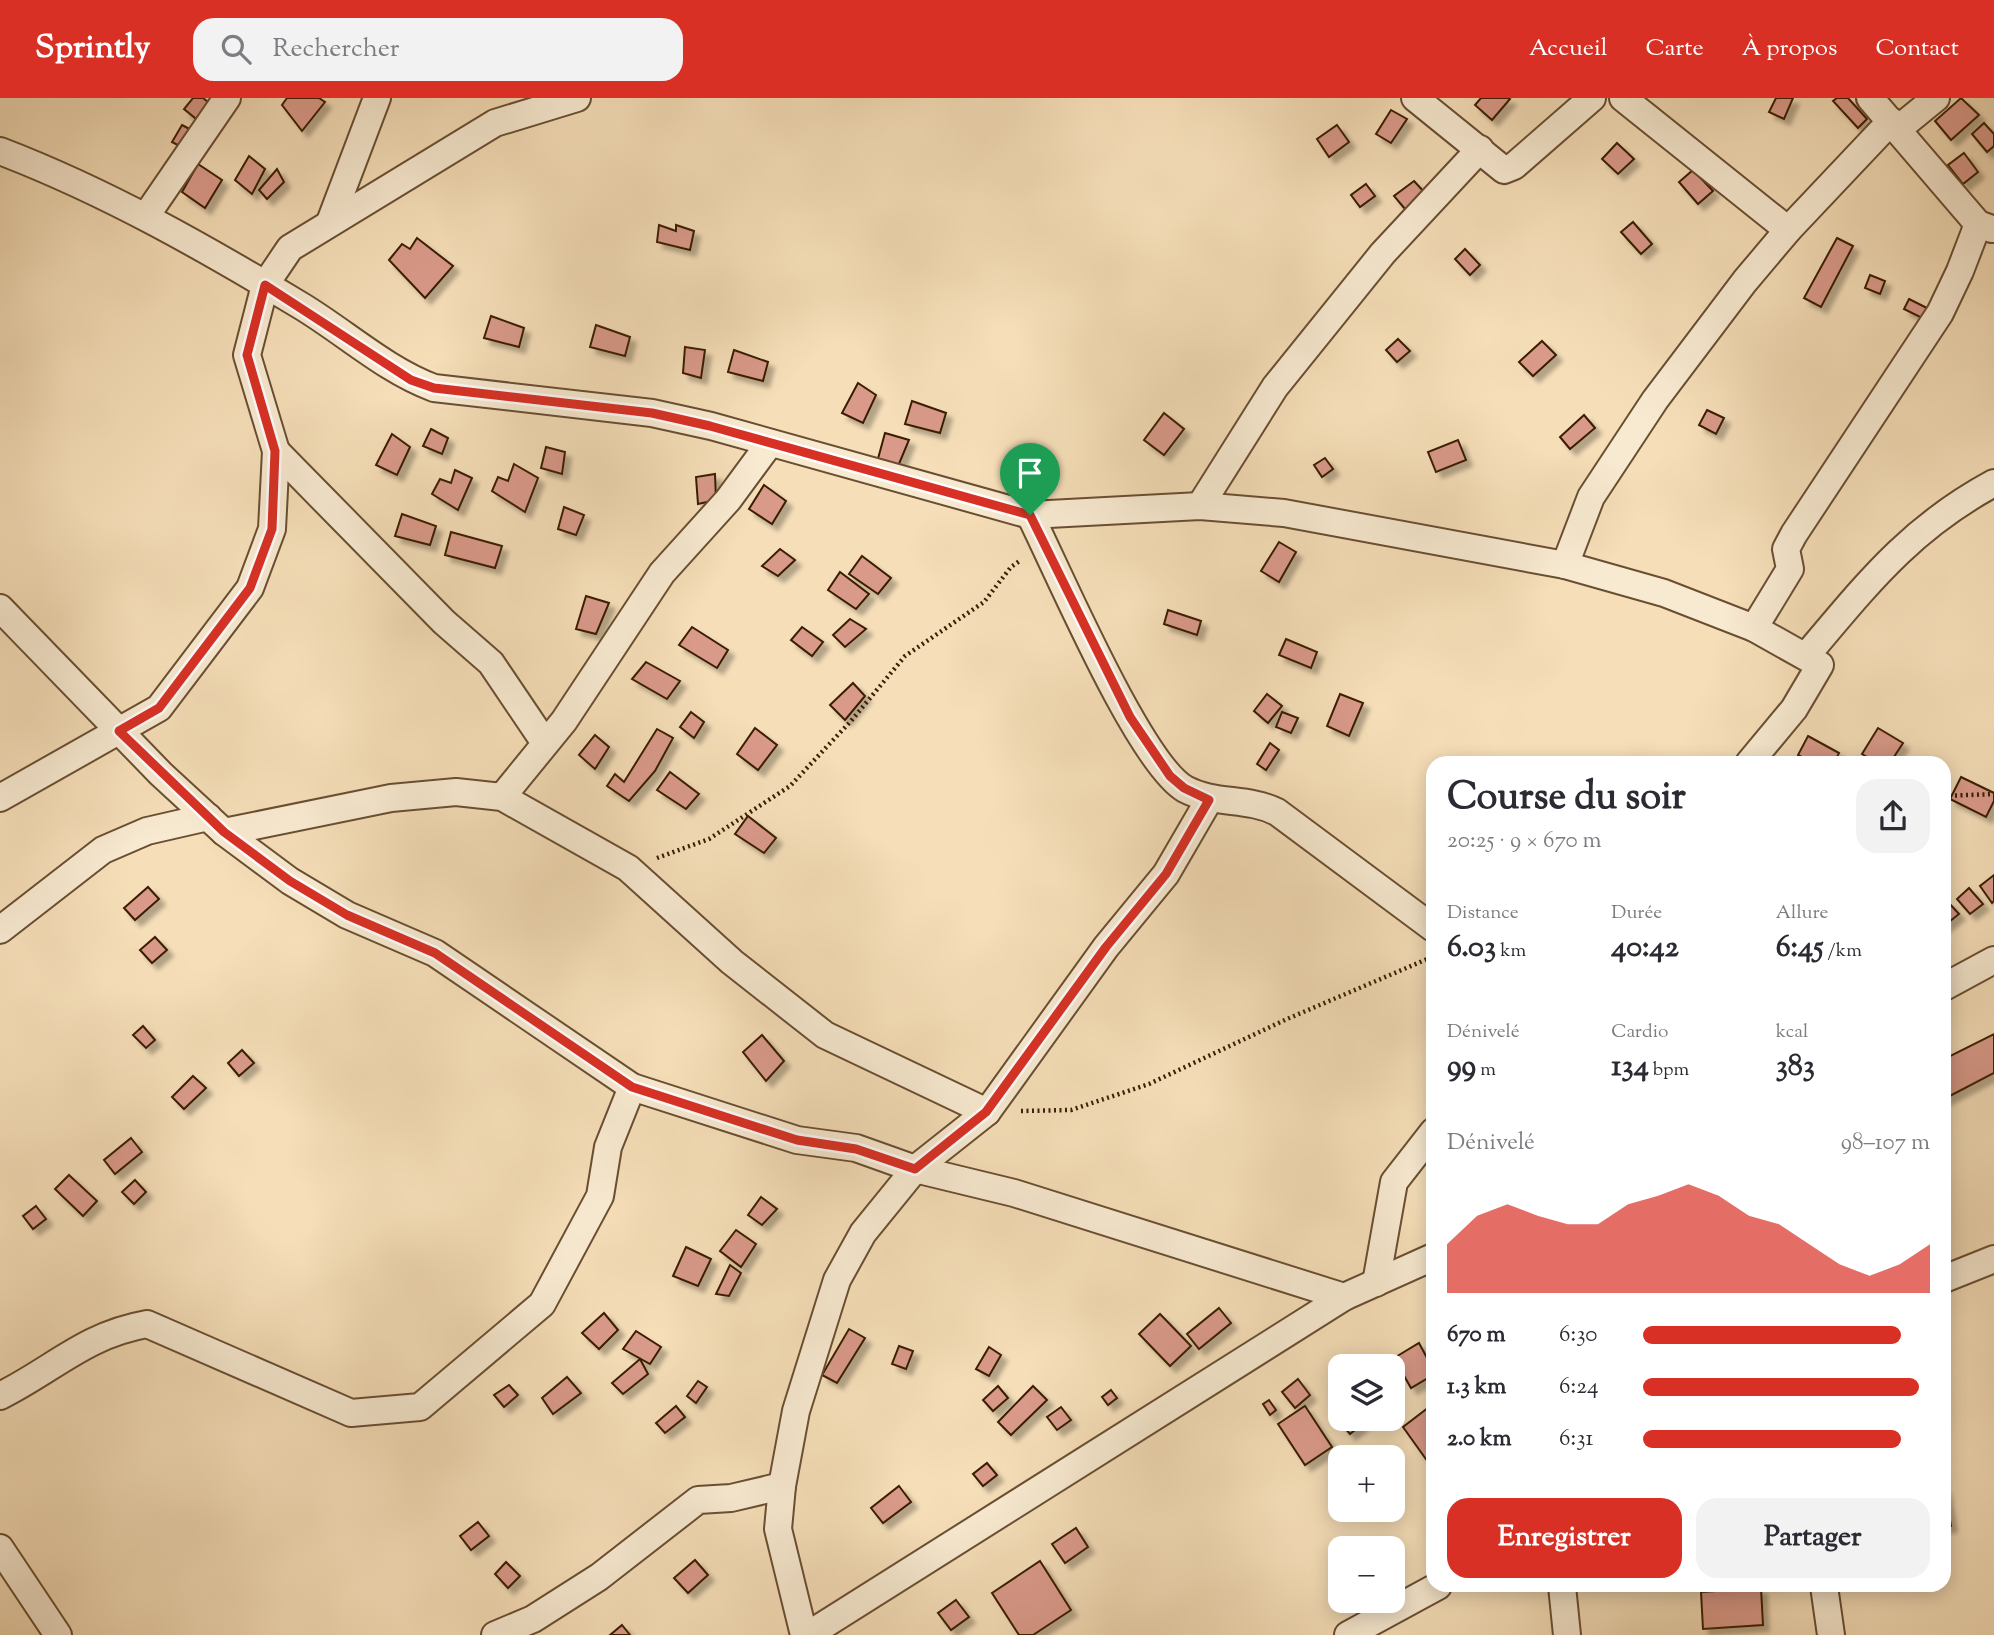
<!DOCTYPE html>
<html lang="fr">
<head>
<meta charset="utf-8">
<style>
  :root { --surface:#fff; --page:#f2f2f3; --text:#2b2b33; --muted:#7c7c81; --accent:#d93025 }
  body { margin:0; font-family:"Sorts Mill Goudy",serif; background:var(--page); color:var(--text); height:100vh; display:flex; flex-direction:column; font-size:26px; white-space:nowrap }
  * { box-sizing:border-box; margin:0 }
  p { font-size:23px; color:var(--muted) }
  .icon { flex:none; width:38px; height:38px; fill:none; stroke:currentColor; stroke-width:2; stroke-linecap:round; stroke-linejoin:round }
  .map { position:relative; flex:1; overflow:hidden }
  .sheet { position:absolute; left:1426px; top:658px; width:525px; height:836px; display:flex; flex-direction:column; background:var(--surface); border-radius:21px; box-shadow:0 4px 18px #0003 }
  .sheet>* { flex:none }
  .buttons { position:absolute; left:1328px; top:1256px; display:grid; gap:14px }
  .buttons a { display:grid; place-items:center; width:77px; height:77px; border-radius:14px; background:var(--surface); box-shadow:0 4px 18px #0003; font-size:35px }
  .pin { position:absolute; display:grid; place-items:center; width:60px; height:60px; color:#fff; margin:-72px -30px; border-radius:50% 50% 50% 0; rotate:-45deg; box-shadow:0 0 7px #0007 }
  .pin .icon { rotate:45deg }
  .round { display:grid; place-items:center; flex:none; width:74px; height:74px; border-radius:21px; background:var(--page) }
  .summary { display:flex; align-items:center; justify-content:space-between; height:119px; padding:0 21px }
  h1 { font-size:38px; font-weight:700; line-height:52px }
  .metrics { display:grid; grid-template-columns:repeat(3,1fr); gap:10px; height:119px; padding:7px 21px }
  .metrics div { display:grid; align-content:center }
  .metrics b { font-size:30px; font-weight:700 }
  .metrics small { font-size:19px; font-weight:400 }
  .metrics p { font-size:19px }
  .chart { height:196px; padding:14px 21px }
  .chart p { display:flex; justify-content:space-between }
  .chart svg { width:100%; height:126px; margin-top:7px; fill:var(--accent); opacity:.7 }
  .action { display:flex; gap:14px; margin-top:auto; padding:14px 21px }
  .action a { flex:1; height:80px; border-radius:21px; background:var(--accent); color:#fff; font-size:28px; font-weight:700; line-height:80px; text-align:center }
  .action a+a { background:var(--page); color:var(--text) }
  ul { padding:0 21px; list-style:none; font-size:23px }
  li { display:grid; grid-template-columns:112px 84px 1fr; align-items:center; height:52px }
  li i { height:18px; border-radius:9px; background:var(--accent) }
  header { display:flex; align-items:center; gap:42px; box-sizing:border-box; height:98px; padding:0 35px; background:var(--accent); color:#fff }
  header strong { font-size:33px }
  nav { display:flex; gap:38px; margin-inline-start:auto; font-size:24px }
  .search { width:490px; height:63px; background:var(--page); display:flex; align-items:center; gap:18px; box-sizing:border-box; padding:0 24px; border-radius:21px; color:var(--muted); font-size:26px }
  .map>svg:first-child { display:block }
  .building { fill:#da9a8a; stroke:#3a1e05; stroke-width:2; filter:url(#shadow) }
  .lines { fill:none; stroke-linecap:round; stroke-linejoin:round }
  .minor-casing { stroke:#694e32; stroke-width:30 }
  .path { stroke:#3a1e05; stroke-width:4.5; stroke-dasharray:2 3.5; stroke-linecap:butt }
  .minor { stroke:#f8ead1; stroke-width:26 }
  .route-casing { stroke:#fff; stroke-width:14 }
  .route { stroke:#d93025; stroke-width:9 }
</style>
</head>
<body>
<header>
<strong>Sprintly</strong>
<div class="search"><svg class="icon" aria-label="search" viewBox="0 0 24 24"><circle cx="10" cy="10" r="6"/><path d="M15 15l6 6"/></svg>Rechercher</div>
<nav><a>Accueil</a><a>Carte</a><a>À propos</a><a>Contact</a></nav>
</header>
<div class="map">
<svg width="1994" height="1537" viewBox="0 0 1994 1537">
  <defs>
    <filter id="shadow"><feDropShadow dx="6" dy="6" stdDeviation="2" flood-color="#0004"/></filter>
  </defs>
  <rect width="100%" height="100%" fill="#f5deb8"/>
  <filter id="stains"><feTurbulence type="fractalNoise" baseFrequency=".00286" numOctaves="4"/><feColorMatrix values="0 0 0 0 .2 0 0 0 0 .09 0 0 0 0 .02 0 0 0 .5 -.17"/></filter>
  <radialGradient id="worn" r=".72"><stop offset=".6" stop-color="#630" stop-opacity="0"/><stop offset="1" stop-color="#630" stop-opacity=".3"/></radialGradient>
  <g class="building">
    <path d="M193,0H203L213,8L200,24L184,11Z"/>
    <path d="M287,0H319L325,4L302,33L282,7Z"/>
    <path d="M1481,0H1508L1510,1L1492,22L1475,7Z"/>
    <path d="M1776,0H1793L1784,21L1769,14Z"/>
    <path d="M1837,0H1848L1867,21L1858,30L1833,3Z"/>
    <path d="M1961,0L1979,17L1951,42L1935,23Z"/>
    <path d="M1391,12L1407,21L1391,45L1376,36Z"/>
    <path d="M1984,25L1994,36V48L1987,54L1972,36Z"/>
    <path d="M182,27L197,35L187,52L172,44Z"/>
    <path d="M1337,27L1349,44L1329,59L1317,41Z"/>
    <path d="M1617,45L1634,61L1618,76L1602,61Z"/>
    <path d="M1964,55L1978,74L1963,86L1948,67Z"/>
    <path d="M249,58L265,71L252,96L235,82Z"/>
    <path d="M198,66L222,82L205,110L182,94Z"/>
    <path d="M277,71L284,84L267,101L259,92Z"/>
    <path d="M1693,72L1713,93L1698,106L1679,84Z"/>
    <path d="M1414,83L1425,95L1405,111L1394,98Z"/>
    <path d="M1366,86L1375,98L1360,109L1351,97Z"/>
    <path d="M1633,124L1652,146L1641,156L1621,134Z"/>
    <path d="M659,127L676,133V127L694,133L690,152L657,144Z"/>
    <path d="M417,140L453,168L425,200L389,162L402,146L410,151Z"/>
    <path d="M1837,140L1853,148L1821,209L1804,200Z"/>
    <path d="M1465,151L1480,167L1470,177L1455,161Z"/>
    <path d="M1870,177L1885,183L1880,196L1865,190Z"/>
    <path d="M1909,201L1927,210L1922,220L1904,211Z"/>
    <path d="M491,218L524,230L519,249L484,240Z"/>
    <path d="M596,227L630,239L625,258L590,249Z"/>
    <path d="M1398,241L1410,253L1397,264L1386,252Z"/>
    <path d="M1542,243L1556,257L1533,278L1519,264Z"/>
    <path d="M685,249L705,252L701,280L683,275Z"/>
    <path d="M734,252L768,264L763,283L728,274Z"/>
    <path d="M858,285L876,297L863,325L842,315Z"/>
    <path d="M912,303L946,315L940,335L905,326Z"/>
    <path d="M1707,312L1724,320L1716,336L1699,327Z"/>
    <path d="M1164,315L1184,331L1164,357L1144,342Z"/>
    <path d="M1584,317L1595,330L1570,351L1560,339Z"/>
    <path d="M431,331L448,340L442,356L423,348Z"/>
    <path d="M885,335L909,342L896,373L876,368Z"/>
    <path d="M392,336L410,349L397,377L376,367Z"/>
    <path d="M1458,342L1466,362L1436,374L1428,354Z"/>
    <path d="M546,349L565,354L562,376L541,370Z"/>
    <path d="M1325,360L1333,371L1322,379L1314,367Z"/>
    <path d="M514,366L538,380L525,414L492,393L498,379L508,383Z"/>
    <path d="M455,372L472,380L458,412L432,396L440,381L451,385Z"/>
    <path d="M715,376L716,402L698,406L696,379Z"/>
    <path d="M764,387L786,403L772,426L749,411Z"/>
    <path d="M564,409L584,417L576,437L558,431Z"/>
    <path d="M402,416L436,428L430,447L395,438Z"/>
    <path d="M451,434L502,448L495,470L445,457Z"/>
    <path d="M1279,444L1296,454L1279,484L1261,473Z"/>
    <path d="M780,451L795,462L778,478L762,468Z"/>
    <path d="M862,458L891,480L878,496L849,476Z"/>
    <path d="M840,474L869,496L856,511L828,492Z"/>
    <path d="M586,498L609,505L596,536L576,531Z"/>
    <path d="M1168,512L1201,523L1197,537L1164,526Z"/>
    <path d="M850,521L866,531L845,549L833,537Z"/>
    <path d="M692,529L728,552L717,570L679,547Z"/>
    <path d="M802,529L823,544L812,558L791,542Z"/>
    <path d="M1286,541L1317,554L1311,570L1279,557Z"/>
    <path d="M646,564L680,583L667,601L632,581Z"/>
    <path d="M853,585L865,598L845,622L830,607Z"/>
    <path d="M1267,596L1282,608L1268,625L1254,613Z"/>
    <path d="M1340,596L1363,605L1349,638L1327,628Z"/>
    <path d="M691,614L704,624L694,640L680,629Z"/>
    <path d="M1282,614L1298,620L1291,635L1276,629Z"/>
    <path d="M755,630L777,647L758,672L737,656Z"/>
    <path d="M1878,630L1903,645L1890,665H1877L1862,656Z"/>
    <path d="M657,631L673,640L655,673L629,703L607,688L615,676L624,684Z"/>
    <path d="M595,637L609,649L595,671L579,657Z"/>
    <path d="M1808,638L1839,655L1834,665H1813L1798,657Z"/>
    <path d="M1270,645L1279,652L1266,672L1257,666Z"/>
    <path d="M670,674L699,696L686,711L657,692Z"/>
    <path d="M1961,679L1994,695V703L1986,719L1950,701Z"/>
    <path d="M748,718L776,740L764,755L735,736Z"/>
    <path d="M1994,777V803L1992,805L1980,788Z"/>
    <path d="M148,789L159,801L135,822L124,810Z"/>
    <path d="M1969,790L1983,806L1970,816L1957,801Z"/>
    <path d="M1948,804L1959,816L1944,828V807Z"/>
    <path d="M155,839L167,852L152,865L140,852Z"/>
    <path d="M143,928L155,942L146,950L133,937Z"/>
    <path d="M1994,936V975L1944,1001V961Z"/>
    <path d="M762,937L784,963L766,983L743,954Z"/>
    <path d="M242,952L254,965L239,978L228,965Z"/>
    <path d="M193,978L206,990L184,1011L172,999Z"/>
    <path d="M131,1040L142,1054L115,1076L104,1062Z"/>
    <path d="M69,1077L97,1103L83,1118L55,1091Z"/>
    <path d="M135,1082L146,1094L134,1106L122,1094Z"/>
    <path d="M761,1099L777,1111L762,1127L748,1117Z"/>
    <path d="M36,1108L46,1121L33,1131L23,1118Z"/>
    <path d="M736,1132L756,1146L741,1169L720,1153Z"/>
    <path d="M686,1149L711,1161L698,1188L673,1178Z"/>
    <path d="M730,1167L741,1175L729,1198L716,1196Z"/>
    <path d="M1219,1210L1231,1225L1199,1251L1187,1236Z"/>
    <path d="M604,1215L618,1232L599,1251L582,1235Z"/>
    <path d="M1160,1216L1191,1248L1170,1268L1139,1236Z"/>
    <path d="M849,1231L865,1240L837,1285L822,1277Z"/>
    <path d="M636,1233L661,1249L650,1266L623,1251Z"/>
    <path d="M1419,1245L1433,1271V1277L1411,1290L1394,1260Z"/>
    <path d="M899,1248L913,1253L906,1271L892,1266Z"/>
    <path d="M989,1249L1001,1257L989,1278L976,1271Z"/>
    <path d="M640,1261L648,1276L623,1296L612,1285Z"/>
    <path d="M567,1279L581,1295L553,1316L542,1300Z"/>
    <path d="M1298,1281L1310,1297L1295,1310L1282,1294Z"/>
    <path d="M698,1283L707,1289L696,1305L687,1298Z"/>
    <path d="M509,1287L518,1297L504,1309L494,1297Z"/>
    <path d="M998,1288L1008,1300L993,1313L983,1302Z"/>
    <path d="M1033,1288L1047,1302L1011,1337L998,1324Z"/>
    <path d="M1111,1292L1117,1300L1108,1307L1102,1299Z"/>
    <path d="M1269,1302L1276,1312L1270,1317L1263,1306Z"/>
    <path d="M1433,1306V1371L1403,1329Z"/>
    <path d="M676,1308L685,1319L665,1335L656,1325Z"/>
    <path d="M1305,1308L1332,1349L1305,1367L1278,1326Z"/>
    <path d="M1061,1309L1071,1322L1057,1332L1047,1319Z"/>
    <path d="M1340,1313V1321H1358L1362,1326L1350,1336L1335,1318Z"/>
    <path d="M987,1365L997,1377L983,1388L973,1376Z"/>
    <path d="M899,1388L911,1404L883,1425L871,1410Z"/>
    <path d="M1944,1389L1951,1428L1944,1429Z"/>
    <path d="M478,1424L489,1438L471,1452L460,1438Z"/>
    <path d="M1076,1430L1088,1449L1065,1465L1052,1446Z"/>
    <path d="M695,1462L708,1477L688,1495L674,1480Z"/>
    <path d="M1040,1463L1071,1512L1033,1537H1019L992,1495Z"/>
    <path d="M506,1464L520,1478L508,1490L495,1476Z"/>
    <path d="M1761,1490L1763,1527L1703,1531L1701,1494Z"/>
    <path d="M956,1502L969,1519L951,1532L938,1515Z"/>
    <path d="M622,1527L630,1537H610Z"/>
  </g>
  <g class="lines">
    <g class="minor-casing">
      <g id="minor">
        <path d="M1415,0L1504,72L1514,68L1592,0"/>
        <path d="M1623,0L1788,132"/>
        <path d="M1870,0L1978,126L1992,131"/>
        <path d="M1898,31L1936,0"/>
        <path d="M0,53C107,94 205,150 303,209C347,236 386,272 434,290L652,315L711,328L1030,417L1200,408L1284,415L1565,467L1664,495L1754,530L1820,567L1794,611L1749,665"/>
        <path d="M146,118L227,0"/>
        <path d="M330,124L377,0"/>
        <path d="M276,353L444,524L491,565L545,645"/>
        <path d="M1200,408L1275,289L1383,155L1480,51"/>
        <path d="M1030,417C1058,473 1139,664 1185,691C1215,707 1247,699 1277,714L1433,830"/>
        <path d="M1565,467L1591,399L1655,302L1745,183L1788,132L1891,23"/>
        <path d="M0,510L161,676L224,734L290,783L347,817L435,855L632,989L797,1042L856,1050L915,1071L1014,1095L1344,1199"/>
        <path d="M1754,530L1790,471L1786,451L1794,436L1940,215L1960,173L1978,126"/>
        <path d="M1806,558C1867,486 1909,431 1994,385"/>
        <path d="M502,699L564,623L662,475L728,402L770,345"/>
        <path d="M0,700L159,610L250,490L272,431L276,353L247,257L265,187L290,150L495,25L577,0"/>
        <path d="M224,734L391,700L456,694L502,699L628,770L732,864L825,937L987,1014"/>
        <path d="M0,832L103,752L147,733L208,719"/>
        <path d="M1944,889L1994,862"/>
        <path d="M1944,1181L1994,1161"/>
        <path d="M1376,1185L1394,1084L1433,1034"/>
        <path d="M0,1298C54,1271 85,1237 147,1226L351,1315L420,1309L542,1206L600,1098L608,1049L632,989"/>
        <path d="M0,1450L58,1537"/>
        <path d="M1562,1488L1567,1537"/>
        <path d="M1824,1488L1831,1537"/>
        <path d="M495,1537L533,1521L599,1479L698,1402L731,1400L782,1388"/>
        <path d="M804,1537L778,1431L782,1388L796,1313L837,1182L863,1135L915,1071L987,1014L1106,849L1166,776L1209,702"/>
        <path d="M808,1537L1344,1199L1433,1159"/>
        <path d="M1348,1537L1438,1488"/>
      </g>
    </g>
    <g class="path">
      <path d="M1944,698L1994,696"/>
      <path d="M657,760L709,741L790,688L851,623L905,558L984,504L1011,469L1021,462"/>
      <path d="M1021,1013L1071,1012L1149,986L1287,921L1432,859"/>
    </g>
    <use href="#minor" class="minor"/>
  </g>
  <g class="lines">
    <g class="route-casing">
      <path id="route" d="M265,187L411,282L434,290L652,315L710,328L1030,417L1130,619L1170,678L1184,690L1209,702L1166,776L1106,849L986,1014L915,1071L856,1051L797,1042L632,989L435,855L347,817L290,783L224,734L119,633L159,610L250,490L272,431L275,353L247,257Z"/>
    </g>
    <use href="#route" class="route"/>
  </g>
  <rect width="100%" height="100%" filter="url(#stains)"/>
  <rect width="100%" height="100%" fill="url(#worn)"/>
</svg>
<div class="buttons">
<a><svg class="icon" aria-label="layers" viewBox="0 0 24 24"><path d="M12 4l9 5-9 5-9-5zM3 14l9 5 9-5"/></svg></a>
<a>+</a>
<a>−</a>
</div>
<div class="pin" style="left:1030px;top:417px;background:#1e9e55"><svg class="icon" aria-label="arrive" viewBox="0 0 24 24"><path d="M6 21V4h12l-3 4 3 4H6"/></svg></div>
<section class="sheet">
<div class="summary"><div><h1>Course du soir</h1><p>20:25 · 9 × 670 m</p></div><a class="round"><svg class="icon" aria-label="share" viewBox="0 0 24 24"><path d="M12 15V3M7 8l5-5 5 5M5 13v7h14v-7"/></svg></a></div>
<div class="metrics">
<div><p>Distance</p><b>6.03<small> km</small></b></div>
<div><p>Durée</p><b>40:42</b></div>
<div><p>Allure</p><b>6:45<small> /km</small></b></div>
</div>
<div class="metrics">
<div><p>Dénivelé</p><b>99<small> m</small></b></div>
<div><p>Cardio</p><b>134<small> bpm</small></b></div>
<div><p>kcal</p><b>383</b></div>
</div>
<div class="chart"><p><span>Dénivelé</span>98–107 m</p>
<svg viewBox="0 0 160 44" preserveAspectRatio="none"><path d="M0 44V27L10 17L20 13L30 17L40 20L50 20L60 13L70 10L80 6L90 10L100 17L110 20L120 27L130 34L140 38L150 34L160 27V44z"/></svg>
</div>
<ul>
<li><b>670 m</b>6:30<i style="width:90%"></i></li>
<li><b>1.3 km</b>6:24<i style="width:96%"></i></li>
<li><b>2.0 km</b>6:31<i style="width:90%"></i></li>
</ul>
<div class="action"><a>Enregistrer</a><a>Partager</a></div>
</section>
</div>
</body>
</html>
